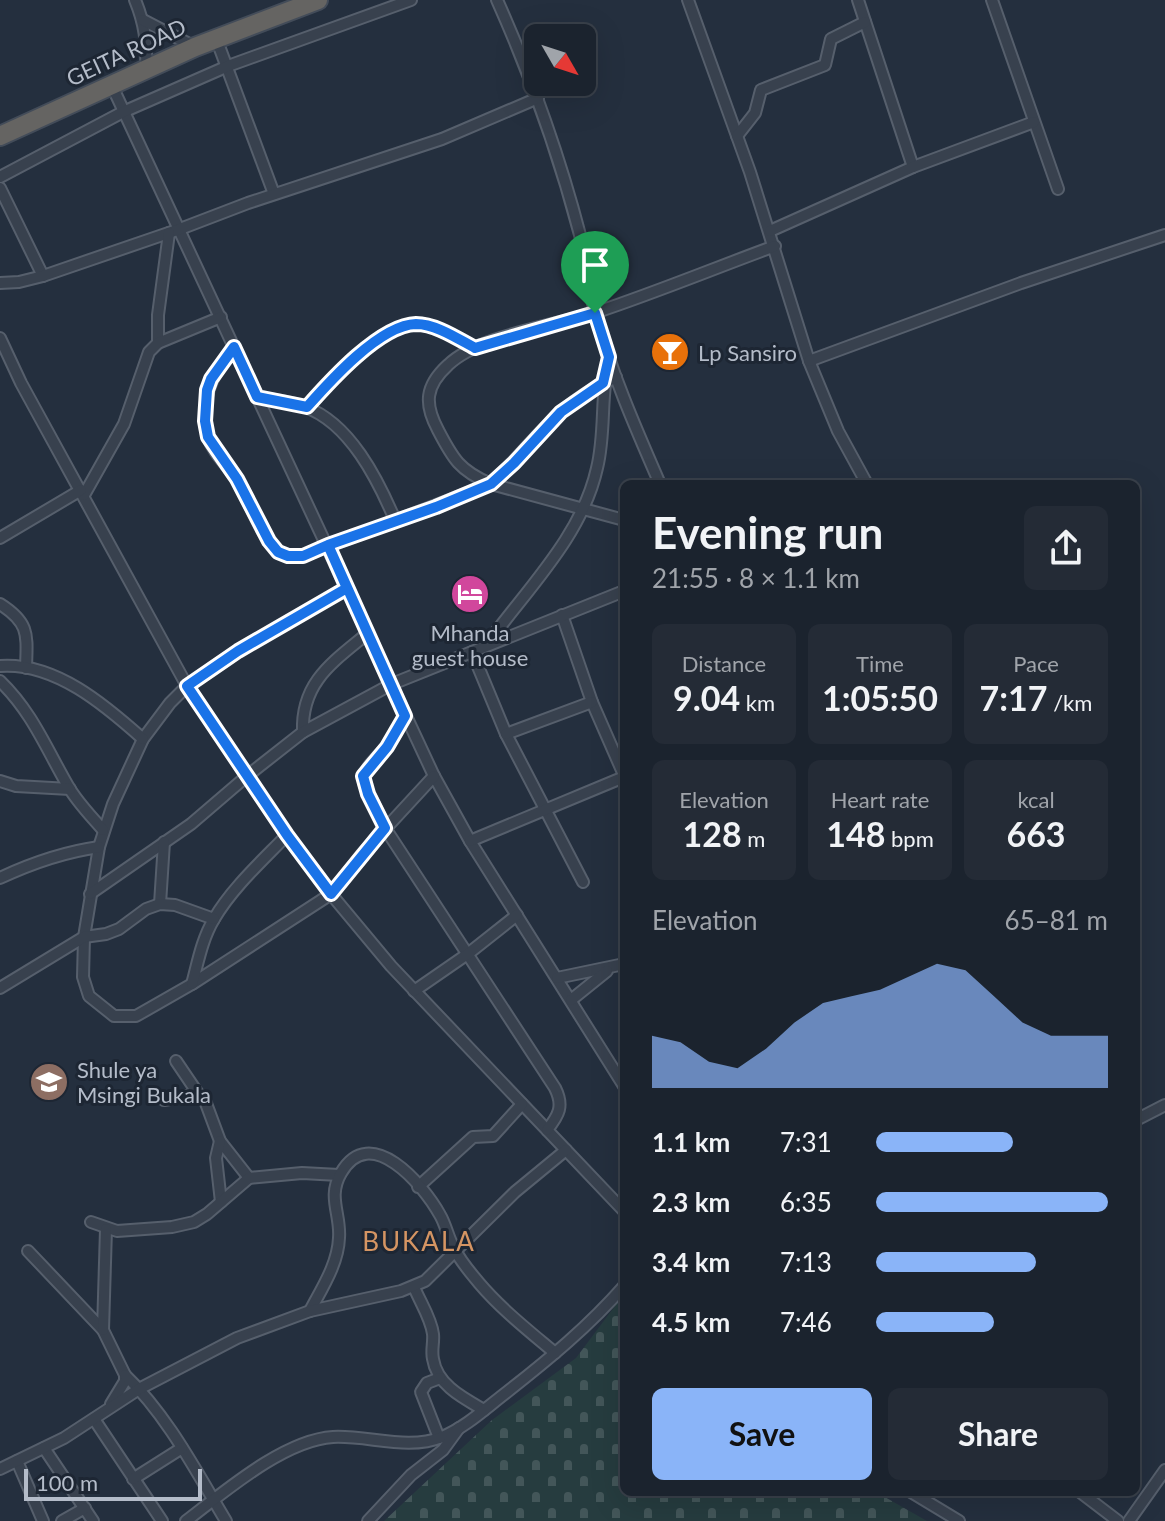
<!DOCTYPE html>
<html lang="en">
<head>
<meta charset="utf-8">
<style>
  :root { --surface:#1b232e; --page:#242b36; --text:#f1f3f6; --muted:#a0a4aa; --line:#39404a; --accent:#8ab4f8 }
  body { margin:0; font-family:Lato,sans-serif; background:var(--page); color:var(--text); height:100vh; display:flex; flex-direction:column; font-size:30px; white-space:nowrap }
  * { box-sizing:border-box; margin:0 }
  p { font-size:26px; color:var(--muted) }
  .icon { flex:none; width:44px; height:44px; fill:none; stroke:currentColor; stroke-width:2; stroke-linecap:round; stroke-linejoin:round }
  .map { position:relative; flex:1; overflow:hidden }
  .panel { position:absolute; left:620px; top:480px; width:520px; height:1016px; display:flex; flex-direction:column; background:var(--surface); border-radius:12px; box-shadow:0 8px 32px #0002,0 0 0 2px var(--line) }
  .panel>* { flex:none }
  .needle { width:52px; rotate:129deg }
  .fabs { position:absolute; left:524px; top:24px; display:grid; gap:16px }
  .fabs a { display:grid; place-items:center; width:72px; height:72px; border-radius:12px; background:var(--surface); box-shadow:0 8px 32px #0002,0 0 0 2px var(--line); font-size:40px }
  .scale { position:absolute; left:24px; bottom:20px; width:178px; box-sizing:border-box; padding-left:8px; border:4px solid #b4bcc9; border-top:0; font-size:22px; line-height:28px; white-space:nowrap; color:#b4bcc9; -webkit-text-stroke:6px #1d2633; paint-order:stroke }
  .pin { position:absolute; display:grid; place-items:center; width:68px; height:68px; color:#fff; margin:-82px -34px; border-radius:50% 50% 50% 0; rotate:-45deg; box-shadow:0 0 8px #0007 }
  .pin .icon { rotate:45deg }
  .round { display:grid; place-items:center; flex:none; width:84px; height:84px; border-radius:12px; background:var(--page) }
  .head { display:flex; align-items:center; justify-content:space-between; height:136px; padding:0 32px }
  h1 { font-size:44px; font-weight:700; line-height:60px }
  .metrics { display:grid; grid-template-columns:repeat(3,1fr); gap:12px; height:136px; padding:8px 32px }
  .metrics div { display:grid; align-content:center; border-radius:12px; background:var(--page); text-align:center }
  .metrics b { font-size:34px; font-weight:700 }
  .metrics small { font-size:22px; font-weight:400 }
  .metrics p { font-size:22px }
  .chart { height:224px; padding:16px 32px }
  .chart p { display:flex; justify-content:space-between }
  .chart svg { width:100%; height:144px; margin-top:8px; fill:var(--accent); opacity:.7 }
  .primary-button { display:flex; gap:16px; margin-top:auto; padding:16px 32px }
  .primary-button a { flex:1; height:92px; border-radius:12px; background:var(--accent); color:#111; font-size:32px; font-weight:700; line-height:92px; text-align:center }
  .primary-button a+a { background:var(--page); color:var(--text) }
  ul { padding:0 32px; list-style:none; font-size:26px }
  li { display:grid; grid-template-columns:128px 96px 1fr; align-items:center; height:60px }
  li i { height:20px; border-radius:10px; background:var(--accent) }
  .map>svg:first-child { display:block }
  .cemetery { fill:url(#cemetery-stones) }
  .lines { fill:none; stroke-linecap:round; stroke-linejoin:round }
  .minor-casing { stroke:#565f6c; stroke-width:14 }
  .trunk-casing { stroke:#434c59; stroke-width:22 }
  .minor { stroke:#38414e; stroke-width:10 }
  .trunk { stroke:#656462; stroke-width:18 }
  .route-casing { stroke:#fff; stroke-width:16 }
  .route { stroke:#1a73e8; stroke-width:10 }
  .labels { text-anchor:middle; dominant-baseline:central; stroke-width:6; stroke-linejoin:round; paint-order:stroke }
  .street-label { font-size:22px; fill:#b4bcc9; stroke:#1d2633 }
  .poi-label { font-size:22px; fill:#b4bcc9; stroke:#1d2633; text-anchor:start }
  .quarter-label { font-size:26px; letter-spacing:2px; fill:#d59563; stroke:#1d2633 }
</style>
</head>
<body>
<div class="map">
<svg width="1165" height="1521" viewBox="0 0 1165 1521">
  <defs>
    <pattern id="cemetery-stones" width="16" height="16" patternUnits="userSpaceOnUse" patternTransform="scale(2)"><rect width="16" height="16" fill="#263c3f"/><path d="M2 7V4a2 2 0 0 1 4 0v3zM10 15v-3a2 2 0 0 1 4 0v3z" fill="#435659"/></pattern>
  </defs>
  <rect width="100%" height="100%" fill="#242f3e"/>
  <path class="cemetery" d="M624,1294V1492H876L927,1521H384L492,1420L576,1358Z"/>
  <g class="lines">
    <g class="minor-casing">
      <g id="minor">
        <path d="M135,0C145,24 147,43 146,69"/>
        <path d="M497,0C531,76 559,155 580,235C586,261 589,288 595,313C611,372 636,429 660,484"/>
        <path d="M688,0L750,172L809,361L838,431L867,484"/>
        <path d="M858,0L913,167"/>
        <path d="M992,0L1058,189"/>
        <path d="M143,20L195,47"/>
        <path d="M216,38L274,194"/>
        <path d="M112,86L434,776L470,841L624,1086"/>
        <path d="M737,136L755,113L761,90L825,65L831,39L865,22"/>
        <path d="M0,177L123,112L228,66L411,0"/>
        <path d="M0,188L43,276"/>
        <path d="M770,231L913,167L1034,122"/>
        <path d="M0,283L19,282L43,276L180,229L248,203L442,139L538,98"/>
        <path d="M0,338L21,383L187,686L287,835L331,894L391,966L624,1211"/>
        <path d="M158,343V315L169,233"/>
        <path d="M234,347C216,371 204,388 205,419C205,425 206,432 208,437C213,453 227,465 236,478C249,498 261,539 279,552C286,557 295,556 303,556L491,484C516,461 537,433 562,411C578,397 597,386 616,377"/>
        <path d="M809,361L1021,283L1165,235"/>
        <path d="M257,397C272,400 290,401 305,407C350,423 378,480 395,520"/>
        <path d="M307,407C330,381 380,325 416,324C436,324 458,339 475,348"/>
        <path d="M84,495L124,424L149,352L158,343L221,317"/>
        <path d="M624,520L491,484C460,471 453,459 438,430C424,404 425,386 448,365C479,335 555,326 597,312C657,292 715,268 775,246"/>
        <path d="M0,538L81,490"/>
        <path d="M347,588L238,651L187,686L170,703L143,739L113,804L99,847L84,937L83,977L89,996L114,1016H136L192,984L331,894L362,854L434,776"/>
        <path d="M0,604C30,623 27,635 26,668"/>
        <path d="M562,615L592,702L624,775"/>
        <path d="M487,644C527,589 582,536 597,468C606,432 600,395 609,359"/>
        <path d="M472,652L506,734L583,882"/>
        <path d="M0,666C55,662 105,705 143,739"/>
        <path d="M0,681C32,712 46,748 68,786C77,802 91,816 103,830"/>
        <path d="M405,716C400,726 395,736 388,745C379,757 362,767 364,783L385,828L555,1088C564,1106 559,1115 547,1130"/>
        <path d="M303,732C301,682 333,662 368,633"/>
        <path d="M506,734L592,702"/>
        <path d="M0,781L16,786L70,789"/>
        <path d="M470,841L624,777"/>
        <path d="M0,878C32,863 64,852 99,847"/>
        <path d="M90,894L191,824L247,776L303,732L392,684L624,591"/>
        <path d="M160,904L164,842"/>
        <path d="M557,978L624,964"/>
        <path d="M192,984C198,962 202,939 214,919C232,888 262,861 287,835"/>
        <path d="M0,988L84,937L106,934L119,929L146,909L160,904L175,905L214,919"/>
        <path d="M414,991L469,953L517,915"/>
        <path d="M571,1000L607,971"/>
        <path d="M176,1061L199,1095"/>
        <path d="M164,1100L193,1095L204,1098L220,1141L249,1178"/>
        <path d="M1136,1120L1165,1105"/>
        <path d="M220,1141L216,1158L221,1202"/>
        <path d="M418,1187L473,1137L493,1136L522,1104"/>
        <path d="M91,1222L117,1231L172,1227L194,1222L207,1214L249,1178L302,1173L339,1175"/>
        <path d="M28,1251L103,1330L125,1375V1381L111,1404"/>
        <path d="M414,1287C420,1302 431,1318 433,1334C434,1342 431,1350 433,1359C437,1385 463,1398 484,1410"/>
        <path d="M310,1311C322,1288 338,1264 339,1238C341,1214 327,1197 341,1173C370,1122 423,1184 440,1215C446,1225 448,1238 454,1248C460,1261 470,1272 479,1283C501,1309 529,1331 555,1353"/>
        <path d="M103,1330L106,1229"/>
        <path d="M125,1375C167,1415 196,1471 226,1521"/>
        <path d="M94,1419L162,1521"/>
        <path d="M439,1438L421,1392L427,1383L440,1378"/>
        <path d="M44,1448L93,1521"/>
        <path d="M17,1461L43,1521"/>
        <path d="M0,1469L64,1438L139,1389L237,1338L310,1311L401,1291L425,1281L515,1192L566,1150"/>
        <path d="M133,1479L182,1448"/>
        <path d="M911,1492L959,1521"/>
        <path d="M1080,1492L1118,1521"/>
        <path d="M62,1521L85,1508"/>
        <path d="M186,1521C224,1492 284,1440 333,1437C368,1435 408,1451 442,1437C466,1427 486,1408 507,1392C549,1359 589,1326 624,1286"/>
        <path d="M368,1521L411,1475L443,1450L459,1428"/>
        <path d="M1129,1521L1165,1470"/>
      </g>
    </g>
    <g class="trunk-casing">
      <path id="trunk" d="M0,136L195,47L318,0"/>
    </g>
    <use href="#minor" class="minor"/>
    <use href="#trunk" class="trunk"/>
  </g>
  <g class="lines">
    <g class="route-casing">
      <path id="route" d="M595,313L475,348C458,339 436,324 416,324C380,325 330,381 307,407L257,397L234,347L211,379L207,390L205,421L208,437L237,479L269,541L278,552L288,556H303L328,545L405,716L387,747L363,776L368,794L385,828L331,894L287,835L187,686L238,651L347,588L328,545L436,507L491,484L514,463L561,412L603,383L609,357L595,313"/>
    </g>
    <use href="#route" class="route"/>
  </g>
  <defs>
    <g id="bar-disc" transform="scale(2)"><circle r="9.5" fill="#e8710a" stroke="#1d2633"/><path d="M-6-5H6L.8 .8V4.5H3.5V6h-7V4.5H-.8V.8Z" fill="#fff"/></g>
    <g id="hotel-disc" transform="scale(2)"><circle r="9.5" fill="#d1479c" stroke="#1d2633"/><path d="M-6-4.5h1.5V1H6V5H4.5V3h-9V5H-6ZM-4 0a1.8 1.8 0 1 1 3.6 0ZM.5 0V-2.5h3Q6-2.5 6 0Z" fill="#fff"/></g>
    <g id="school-disc" transform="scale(2)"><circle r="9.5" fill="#8d6e63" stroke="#1d2633"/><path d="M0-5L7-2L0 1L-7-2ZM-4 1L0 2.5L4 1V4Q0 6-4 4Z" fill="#fff"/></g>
  </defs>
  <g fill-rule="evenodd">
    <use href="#bar-disc" x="670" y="352"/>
    <use href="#hotel-disc" x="470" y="594"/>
    <use href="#school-disc" x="49" y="1082"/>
  </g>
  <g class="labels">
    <g class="street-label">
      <text transform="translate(126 52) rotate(-25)">GEITA ROAD</text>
    </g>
    <g class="poi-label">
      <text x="698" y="352">Lp Sansiro</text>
      <text x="470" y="632" text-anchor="middle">Mhanda<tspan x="470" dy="25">guest house</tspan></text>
      <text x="77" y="1069">Shule ya<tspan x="77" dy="25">Msingi Bukala</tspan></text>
    </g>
    <g class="quarter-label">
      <text x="419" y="1241">BUKALA</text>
    </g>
  </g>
</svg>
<div class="fabs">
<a><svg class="needle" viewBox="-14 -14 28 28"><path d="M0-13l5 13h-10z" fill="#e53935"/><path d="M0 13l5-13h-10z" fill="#a0a4aa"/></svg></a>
</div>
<div class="scale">100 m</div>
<div class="pin" style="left:595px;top:313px;background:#1e9e55"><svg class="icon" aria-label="arrive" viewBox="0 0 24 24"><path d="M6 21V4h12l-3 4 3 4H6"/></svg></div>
<section class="panel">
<div class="head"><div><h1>Evening run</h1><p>21:55 · 8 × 1.1 km</p></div><a class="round"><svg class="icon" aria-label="share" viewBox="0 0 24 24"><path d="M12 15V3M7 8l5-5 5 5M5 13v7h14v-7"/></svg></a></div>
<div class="metrics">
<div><p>Distance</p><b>9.04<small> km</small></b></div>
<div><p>Time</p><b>1:05:50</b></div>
<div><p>Pace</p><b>7:17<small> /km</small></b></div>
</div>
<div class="metrics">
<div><p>Elevation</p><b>128<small> m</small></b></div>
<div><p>Heart rate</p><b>148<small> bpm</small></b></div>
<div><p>kcal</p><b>663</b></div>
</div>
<div class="chart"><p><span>Elevation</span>65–81 m</p>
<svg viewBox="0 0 160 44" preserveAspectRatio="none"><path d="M0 44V28L10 30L20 36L30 38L40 32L50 24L60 18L70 16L80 14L90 10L100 6L110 8L120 16L130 24L140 28L150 28L160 28V44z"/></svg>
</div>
<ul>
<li><b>1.1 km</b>7:31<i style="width:59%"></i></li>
<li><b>2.3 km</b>6:35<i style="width:100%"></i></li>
<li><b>3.4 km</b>7:13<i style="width:69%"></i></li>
<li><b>4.5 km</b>7:46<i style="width:51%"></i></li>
</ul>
<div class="primary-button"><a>Save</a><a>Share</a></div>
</section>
</div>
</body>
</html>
